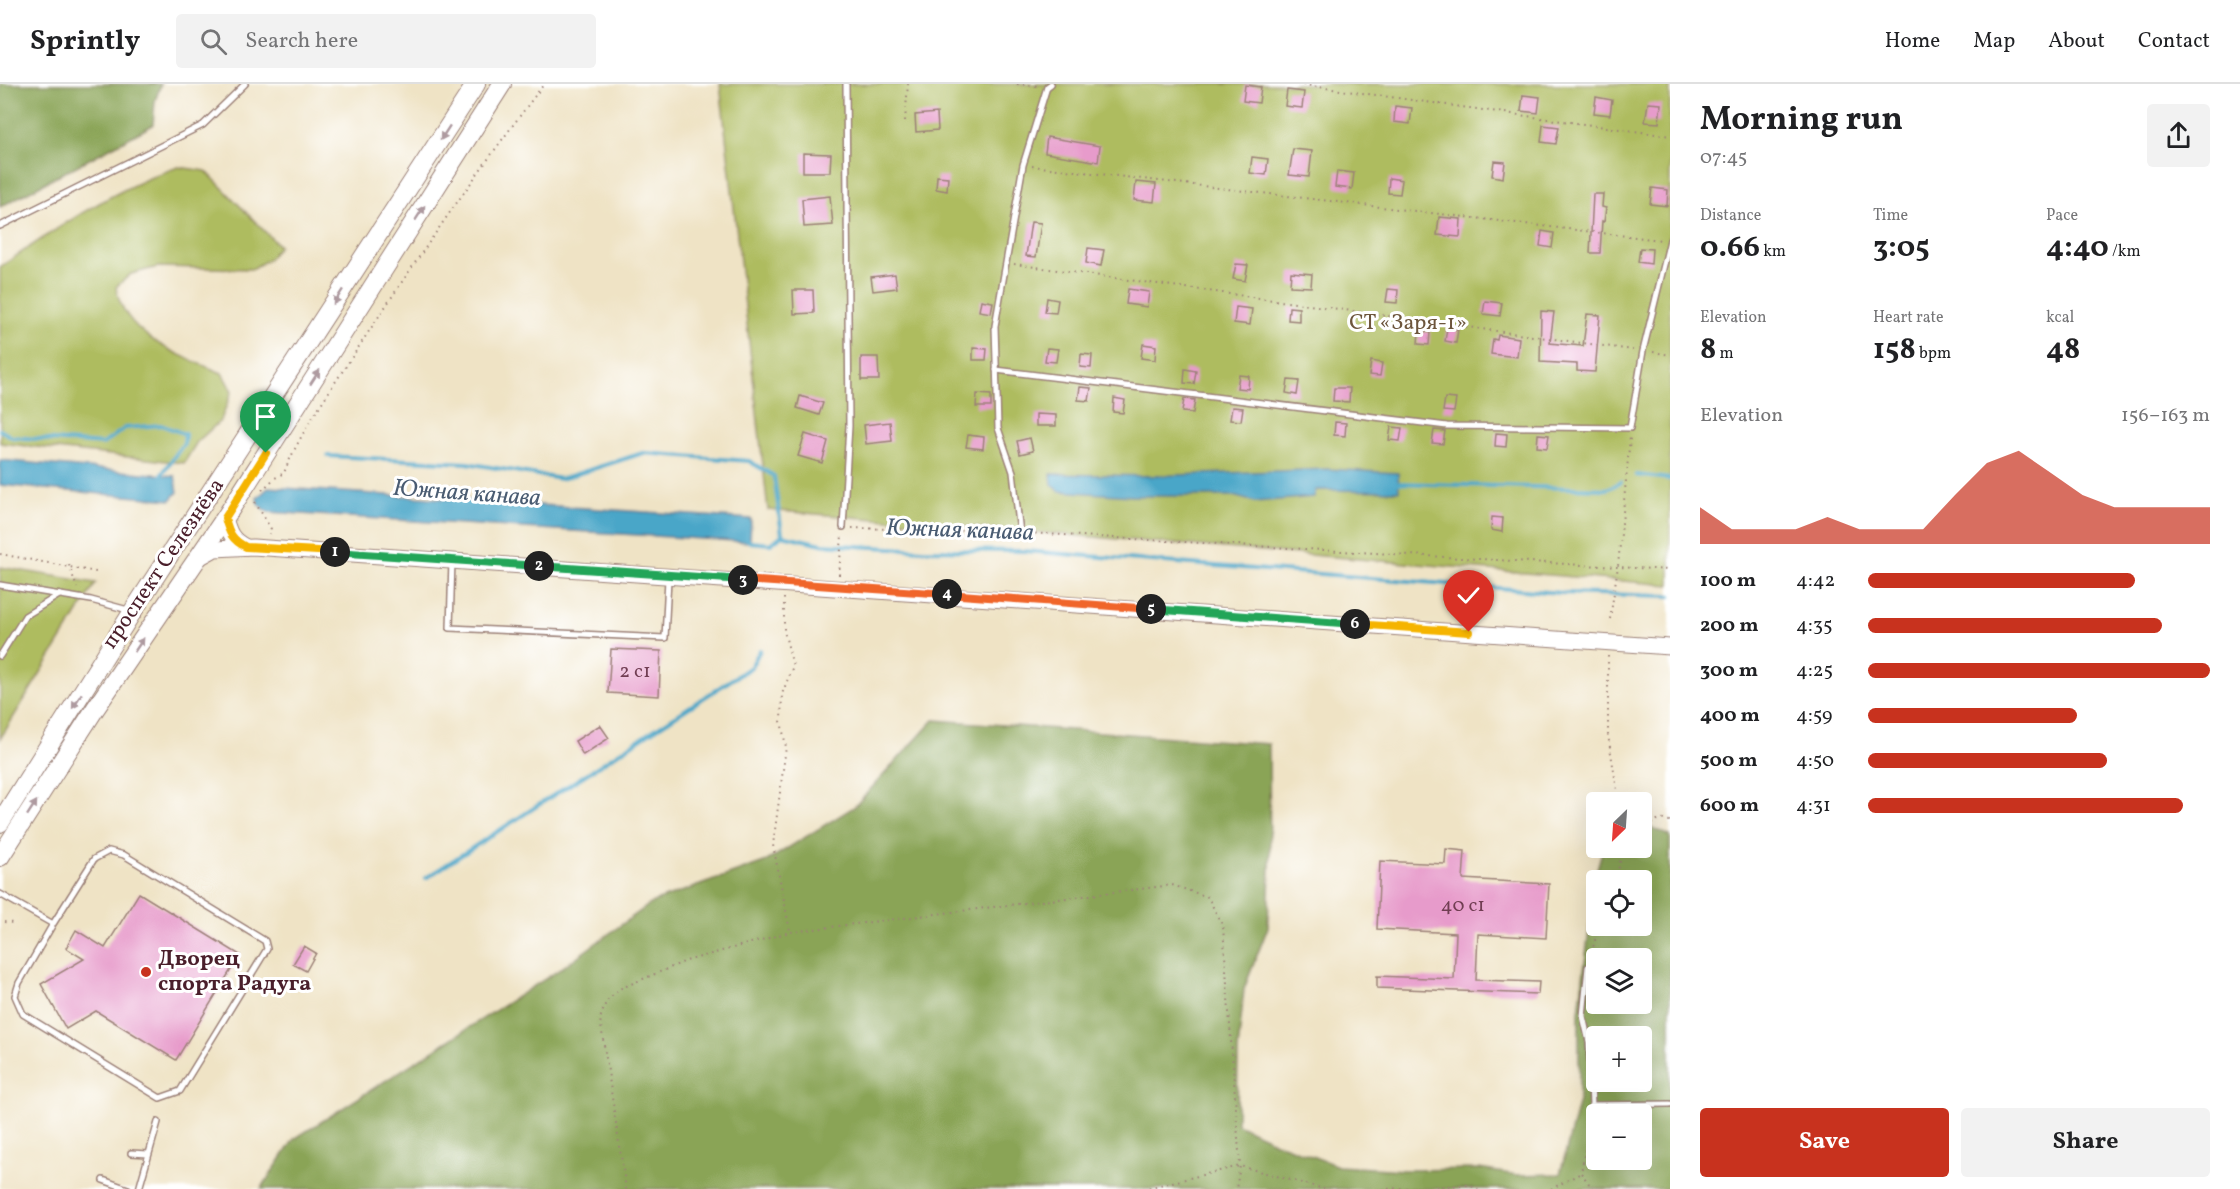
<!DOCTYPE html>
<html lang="en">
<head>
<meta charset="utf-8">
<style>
  :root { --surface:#fff; --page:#f2f2f2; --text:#202124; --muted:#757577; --line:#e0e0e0; --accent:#c8321e }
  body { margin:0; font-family:Vollkorn,serif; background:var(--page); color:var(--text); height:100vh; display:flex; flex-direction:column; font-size:22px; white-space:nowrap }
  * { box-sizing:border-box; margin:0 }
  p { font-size:20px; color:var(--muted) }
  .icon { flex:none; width:33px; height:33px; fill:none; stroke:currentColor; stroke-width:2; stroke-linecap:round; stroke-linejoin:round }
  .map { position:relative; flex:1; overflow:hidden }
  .side { display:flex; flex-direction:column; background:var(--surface); width:570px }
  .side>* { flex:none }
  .needle { width:39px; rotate:205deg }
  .fabs { position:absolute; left:1586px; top:708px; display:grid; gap:12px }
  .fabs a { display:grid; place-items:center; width:66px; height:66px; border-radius:6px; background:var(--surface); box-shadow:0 6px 24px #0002; font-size:30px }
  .pin { position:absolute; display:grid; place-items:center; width:51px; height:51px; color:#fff; margin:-62px -26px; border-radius:50% 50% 50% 0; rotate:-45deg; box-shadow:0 0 6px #0007 }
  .pin .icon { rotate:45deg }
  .km { position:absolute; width:30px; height:30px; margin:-15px; border-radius:50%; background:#222; color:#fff; font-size:16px; line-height:30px; text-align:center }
  .round { display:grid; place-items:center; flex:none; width:63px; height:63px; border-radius:6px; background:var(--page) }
  .head { display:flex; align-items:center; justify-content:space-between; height:102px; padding:0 30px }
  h1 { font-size:33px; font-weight:700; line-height:45px }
  .figures { display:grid; grid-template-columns:repeat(3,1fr); gap:9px; height:102px; padding:6px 30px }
  .figures div { display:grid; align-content:center }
  .figures b { font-size:30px; font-weight:700 }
  .figures small { font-size:16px; font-weight:400 }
  .figures p { font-size:16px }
  .chart { height:168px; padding:12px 30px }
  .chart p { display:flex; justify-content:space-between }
  .chart svg { width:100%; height:108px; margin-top:6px; fill:var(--accent); opacity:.7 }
  .primary-button { display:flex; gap:12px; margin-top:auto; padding:12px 30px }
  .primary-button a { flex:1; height:69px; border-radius:6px; background:var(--accent); color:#fff; font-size:24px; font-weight:700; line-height:69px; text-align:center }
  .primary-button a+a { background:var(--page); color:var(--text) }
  ul { padding:0 30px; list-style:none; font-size:20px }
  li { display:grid; grid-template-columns:96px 72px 1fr; align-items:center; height:45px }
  li i { height:15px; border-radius:8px; background:var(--accent) }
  header { display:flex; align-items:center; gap:36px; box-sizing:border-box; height:84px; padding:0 30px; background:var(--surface); border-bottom:2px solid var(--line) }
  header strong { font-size:28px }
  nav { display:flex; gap:33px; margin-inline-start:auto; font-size:21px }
  .search { width:420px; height:54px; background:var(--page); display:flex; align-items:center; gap:15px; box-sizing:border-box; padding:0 21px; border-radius:6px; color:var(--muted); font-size:22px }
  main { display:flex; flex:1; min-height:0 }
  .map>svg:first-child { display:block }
  .green { fill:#aebc5f; stroke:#7c6e45; stroke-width:1.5 }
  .forest { fill:#8aa456; stroke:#6a6240; stroke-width:1.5; fill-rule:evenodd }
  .water { fill:#4aa6c8; stroke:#4a627a; stroke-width:1.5 }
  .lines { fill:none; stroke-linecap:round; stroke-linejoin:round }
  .stream { stroke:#4aa6c8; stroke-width:4 }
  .building { fill:#e79bcb }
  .lane-casing { stroke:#9c8178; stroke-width:8 }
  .secondary-casing { stroke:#9c8178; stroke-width:17 }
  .primary-casing { stroke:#9c8178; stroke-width:20 }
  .path { stroke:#9c8178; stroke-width:2; stroke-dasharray:1.5 4.5; stroke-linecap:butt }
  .lane { stroke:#fff; stroke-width:5 }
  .secondary { stroke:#fff; stroke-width:15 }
  .primary { stroke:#fff; stroke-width:18 }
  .oneway { fill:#ae9aa0 }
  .split-1-casing { stroke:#fff; stroke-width:12 }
  .split-2-casing { stroke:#fff; stroke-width:12 }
  .split-3-casing { stroke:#fff; stroke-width:12 }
  .split-4-casing { stroke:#fff; stroke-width:12 }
  .split-5-casing { stroke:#fff; stroke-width:12 }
  .split-6-casing { stroke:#fff; stroke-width:12 }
  .split-7-casing { stroke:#fff; stroke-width:12 }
  .split-1 { stroke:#f5b400; stroke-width:8 }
  .split-2 { stroke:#22a559; stroke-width:8 }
  .split-3 { stroke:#22a559; stroke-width:8 }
  .split-4 { stroke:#f0652b; stroke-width:8 }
  .split-5 { stroke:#f0652b; stroke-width:8 }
  .split-6 { stroke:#22a559; stroke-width:8 }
  .split-7 { stroke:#f5b400; stroke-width:8 }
  .poi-dot { fill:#c8321e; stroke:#fff; stroke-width:2 }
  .labels { text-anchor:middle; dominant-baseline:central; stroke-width:6; stroke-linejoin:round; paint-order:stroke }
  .number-label { font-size:20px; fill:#713e53 }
  .park-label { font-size:22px; fill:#6d563d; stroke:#fff }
  .street-label { font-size:22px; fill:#4a1f2b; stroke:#fff }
  .poi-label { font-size:22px; font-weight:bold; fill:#4a1f2b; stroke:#fff; text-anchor:start }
  .water-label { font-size:24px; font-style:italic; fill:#4a5c72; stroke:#fff }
</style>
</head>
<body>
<header>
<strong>Sprintly</strong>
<div class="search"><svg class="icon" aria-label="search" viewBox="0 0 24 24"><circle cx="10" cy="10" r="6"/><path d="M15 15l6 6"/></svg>Search here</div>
<nav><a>Home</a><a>Map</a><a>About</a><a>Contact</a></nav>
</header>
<main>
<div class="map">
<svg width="1670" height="1105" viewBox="0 0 1670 1105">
  <rect width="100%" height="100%" fill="#fff"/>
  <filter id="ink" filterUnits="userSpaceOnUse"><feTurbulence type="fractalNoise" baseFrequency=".0167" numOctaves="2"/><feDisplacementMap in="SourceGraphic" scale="12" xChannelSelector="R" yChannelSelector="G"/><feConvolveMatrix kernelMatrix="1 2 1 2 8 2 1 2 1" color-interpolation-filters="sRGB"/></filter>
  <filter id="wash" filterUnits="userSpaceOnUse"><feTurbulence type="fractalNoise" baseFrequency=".008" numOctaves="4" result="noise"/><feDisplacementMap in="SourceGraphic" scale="24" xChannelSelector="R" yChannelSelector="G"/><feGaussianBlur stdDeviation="1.35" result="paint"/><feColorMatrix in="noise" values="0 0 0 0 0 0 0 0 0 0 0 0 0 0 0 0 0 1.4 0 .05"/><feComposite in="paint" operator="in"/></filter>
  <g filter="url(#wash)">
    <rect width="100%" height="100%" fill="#efe3c5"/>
    <g class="green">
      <path d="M720,0H1670V501L768,426Z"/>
      <path d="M178,83L206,87L279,162L269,175L252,185L158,183L131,190L116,203C123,252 181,272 222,289L232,307L221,336L197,358L184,379L0,359V183C56,145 113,105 178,83Z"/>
      <path d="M0,483L96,499L0,655Z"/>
    </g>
    <g class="forest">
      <path d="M0,0H161L155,17L153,41L0,123Z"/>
      <path d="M934,636L1269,660L1270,783L1268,843L1244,905L1238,967L1237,1040L1280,1060L1338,1082L1405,1086L1479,1085L1517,1091L1560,1090L1579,1017V928L1596,789L1603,764H1641V738L1670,752V1105H261L294,1055L556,888L653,818L767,777L854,723ZM1596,796H1641V842H1596ZM1596,874H1641V920H1596ZM1596,952H1641V998H1596ZM1596,1030H1641V1076H1596Z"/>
    </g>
    <g class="water">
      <path d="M0,376L175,392L178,408L171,416L0,401Z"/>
      <path d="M1327,385L1398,389L1399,407L1316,406L1314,413L1255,418L1233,412H1132L1059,407L1052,400L1051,390L1153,392Z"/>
      <path d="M269,403L751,435L750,458L268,428L258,420L257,414Z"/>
    </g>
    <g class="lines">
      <g class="stream">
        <path d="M0,346L12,353L103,360L125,344L161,341L185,350L184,359L160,393"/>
        <path d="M328,372L467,379L561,395L643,369L749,377L774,392L782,450"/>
        <path d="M1636,391L1670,395"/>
        <path d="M1396,399L1607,405L1621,398"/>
        <path d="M746,454L750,458L771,460L782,451L822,460L923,466L1025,467L1561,509L1670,512"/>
        <path d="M426,794L751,583L760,566"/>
      </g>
    </g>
    <g id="blocks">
      <g class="building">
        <path d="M1245,1L1261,3L1259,19L1243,17Z"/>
        <path d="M1287,6L1304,8L1302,24L1285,22Z"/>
        <path d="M1523,11L1540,13L1538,29L1521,27Z"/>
        <path d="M1596,13L1612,16L1610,31L1594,29Z"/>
        <path d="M1648,19L1661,20L1659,39L1645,38Z"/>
        <path d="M1395,22L1412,24L1410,40L1394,38Z"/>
        <path d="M937,29L938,46L916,48L915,31Z"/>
        <path d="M1543,41L1559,43L1556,60L1541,58Z"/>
        <path d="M1047,53L1100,62L1098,78L1045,69Z"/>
        <path d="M1293,65L1312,67L1309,93L1289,91Z"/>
        <path d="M803,69L831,70L830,88H803Z"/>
        <path d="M1252,73L1268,75L1266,91L1250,89Z"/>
        <path d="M1494,77L1505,78L1503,94L1492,92Z"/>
        <path d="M1337,87L1354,89L1352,105L1335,103Z"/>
        <path d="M937,92L948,93L947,107L936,105Z"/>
        <path d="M1389,94L1402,96L1400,110L1388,109Z"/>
        <path d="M1136,98L1156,100L1154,118L1134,116Z"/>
        <path d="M1652,104L1668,106L1667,122L1650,120Z"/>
        <path d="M1593,110H1603L1602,123L1606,124L1604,138L1602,137L1600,169H1590Z"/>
        <path d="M830,112L833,141L804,143L802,115Z"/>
        <path d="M1439,133L1461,135L1460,153L1437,151Z"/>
        <path d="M1031,138L1041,139L1036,173L1026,172Z"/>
        <path d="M1542,147L1554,149L1552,164L1540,162Z"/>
        <path d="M1088,164L1104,166L1101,182L1086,179Z"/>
        <path d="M1640,164L1652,165L1651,180L1638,178Z"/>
        <path d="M1236,180L1248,181L1245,197L1233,195Z"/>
        <path d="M1291,188L1312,190L1311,203L1290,202Z"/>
        <path d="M895,190L897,204L873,207L871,193Z"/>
        <path d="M1128,205L1149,208L1147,223L1126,220Z"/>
        <path d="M1388,205L1398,206L1397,219L1386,218Z"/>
        <path d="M793,206H813L814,229L794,230Z"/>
        <path d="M1047,214L1058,216L1056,229L1045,228Z"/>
        <path d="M981,216L993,218L991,229L979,227Z"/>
        <path d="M1485,217L1502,219L1500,232L1483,230Z"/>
        <path d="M1236,223L1252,225L1250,241L1234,239Z"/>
        <path d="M1289,223L1299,224V237L1288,236Z"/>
        <path d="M1541,227L1554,228L1550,259L1559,260L1583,262L1587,230L1600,231L1595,288L1577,287V280L1540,278Z"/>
        <path d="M1447,244L1458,245L1456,259L1445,257Z"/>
        <path d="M1419,247L1430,248L1429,261L1418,260Z"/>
        <path d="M1498,251L1519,254L1517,273L1491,270L1493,255L1497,256Z"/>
        <path d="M1143,260L1156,262L1155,276L1141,274Z"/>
        <path d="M973,264L987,265L986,276H973Z"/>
        <path d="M1047,264L1058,265L1056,278L1045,277Z"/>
        <path d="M1081,270L1092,271L1091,284L1080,283Z"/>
        <path d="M861,273H878L879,296H861Z"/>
        <path d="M1371,277L1382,279L1380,292L1369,291Z"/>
        <path d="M1185,285L1196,287L1194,300L1184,299Z"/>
        <path d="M1239,291L1249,292L1248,305L1237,304Z"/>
        <path d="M1288,296L1299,297L1297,311L1286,309Z"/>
        <path d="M1080,303L1091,304L1089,317L1078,316Z"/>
        <path d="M1334,304H1350L1349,318L1333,317Z"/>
        <path d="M977,310L991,311V323H976Z"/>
        <path d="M800,312L823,319L819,331L797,324Z"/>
        <path d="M1114,314L1125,316L1123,329L1113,328Z"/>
        <path d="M1445,314L1456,315L1454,328L1443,327Z"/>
        <path d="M1184,315L1195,316L1193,329L1182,328Z"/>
        <path d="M1232,323L1243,324L1241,337L1230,336Z"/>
        <path d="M1036,330L1056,331V342H1036Z"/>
        <path d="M890,338L892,357L866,360L864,341Z"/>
        <path d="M1335,338L1346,339L1345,352L1334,351Z"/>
        <path d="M1391,343L1402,344L1400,357L1389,356Z"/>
        <path d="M1434,346L1445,347L1443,360L1432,359Z"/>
        <path d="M1496,349L1507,350L1506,363L1495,362Z"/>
        <path d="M805,350L828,357L822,379L798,372Z"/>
        <path d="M1538,350L1549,351L1547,364L1537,363Z"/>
        <path d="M968,351L984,353L983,365L966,363Z"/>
        <path d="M1030,354L1033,367L1020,370L1017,357Z"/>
        <path d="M1492,433L1503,434L1502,448L1491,446Z"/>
        <path d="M611,565L661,567L659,612L608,609Z"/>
        <path d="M600,641L609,654L583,671L575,657Z"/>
        <path d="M1446,765L1465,767L1463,795L1549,800L1546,854L1478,850L1476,896L1539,898L1538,910L1377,904V892L1454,895L1456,849L1377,845L1380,777L1445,780Z"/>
        <path d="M139,809L240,871L176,976L96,927L66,945L41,900L84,875L66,864L76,846L105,864Z"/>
        <path d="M304,862L316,869L306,887L293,880Z"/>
      </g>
    </g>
  </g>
  <g filter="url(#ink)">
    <use href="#blocks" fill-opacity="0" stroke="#9c8178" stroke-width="1.5"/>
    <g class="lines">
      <g class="lane-casing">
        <g id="lane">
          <path d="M0,142L203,41L245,0"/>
          <path d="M996,286L1447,342L1630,344L1643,267L1670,156"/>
          <path d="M843,443L849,342L846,0"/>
          <path d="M1020,449L1013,388L998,344L995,242L1023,81L1047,3L1051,0"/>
          <path d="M452,477L450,544L665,554L668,495"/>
          <path d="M0,501L91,516L128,526"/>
          <path d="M0,572L25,532L59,511"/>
          <path d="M0,810L53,840L19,899L15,912L23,930L160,1014L180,1007L267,865L265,857L124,771L109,767L94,775L53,840"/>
          <path d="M1588,883L1583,932L1589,958L1592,1021L1670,1020"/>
          <path d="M131,1069L148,1070"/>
          <path d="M103,1096L128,1105"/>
          <path d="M139,1105L158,1038"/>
        </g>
      </g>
      <g class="secondary-casing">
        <g id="secondary">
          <path d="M225,434C229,449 232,456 246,463"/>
          <path d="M197,475L215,465L253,463L1670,563"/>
        </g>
      </g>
      <g class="primary-casing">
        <g id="primary">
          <path d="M0,739L133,527L476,0"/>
          <path d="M0,773L95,625L225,434L502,0"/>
        </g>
      </g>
      <g class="path">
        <path d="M1017,0L1038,2"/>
        <path d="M1297,0L1670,52"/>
        <path d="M905,37L908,0"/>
        <path d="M1032,82L1661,156"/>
        <path d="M1014,180L1633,266"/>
        <path d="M1653,268L1670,271"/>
        <path d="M262,406L275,394L284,389C302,344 332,304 358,264C417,174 479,85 544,0"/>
        <path d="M255,418L271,445L270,450"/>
        <path d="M852,444L1011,448"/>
        <path d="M1029,449L1670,486"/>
        <path d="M0,470L96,488"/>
        <path d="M69,481L77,504"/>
        <path d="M839,491L842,451"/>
        <path d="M784,514V547L793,582L782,610L781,637L786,663L773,761L790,847"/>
        <path d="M1610,535L1618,482L1630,353"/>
        <path d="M1608,572V651L1619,718"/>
        <path d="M1641,745L1659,735L1670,737"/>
        <path d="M1616,796L1623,764"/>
        <path d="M4,838L13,839"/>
        <path d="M1590,874L1599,842"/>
        <path d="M1591,1030L1581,1089L1593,1105"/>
        <path d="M626,1105L600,935L606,918L619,905L686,877L790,848L1172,801L1208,813L1223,843L1240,1082L1236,1105"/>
        <path d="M1143,1105L1240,1082L1324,1105"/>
        <path d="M1382,1105L1468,1101L1479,1105"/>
        <path d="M1551,1105L1581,1089"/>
      </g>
      <use href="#lane" class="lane"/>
      <use href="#secondary" class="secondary"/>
      <use href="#primary" class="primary"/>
    </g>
    <defs><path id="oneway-solid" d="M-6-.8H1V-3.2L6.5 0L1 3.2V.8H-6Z" transform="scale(1.5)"/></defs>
    <g class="oneway">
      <use href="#oneway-solid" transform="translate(445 49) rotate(123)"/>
      <use href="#oneway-solid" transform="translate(420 129) rotate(-57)"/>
      <use href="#oneway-solid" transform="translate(338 213) rotate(123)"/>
      <use href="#oneway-solid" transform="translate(315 293) rotate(-57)"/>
      <use href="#oneway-solid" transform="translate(139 561) rotate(-56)"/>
      <use href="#oneway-solid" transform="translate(77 617) rotate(122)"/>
      <use href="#oneway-solid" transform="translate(32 724) rotate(-57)"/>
    </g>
  </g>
  <g class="lines" filter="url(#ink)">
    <g class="split-1-casing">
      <path id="split-1" d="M266,369L225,434C229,449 232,456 246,463L335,468"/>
    </g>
    <g class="split-2-casing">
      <path id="split-2" d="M335,468L539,482"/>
    </g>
    <g class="split-3-casing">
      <path id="split-3" d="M539,482L743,496"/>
    </g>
    <g class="split-4-casing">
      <path id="split-4" d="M743,496L947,510"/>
    </g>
    <g class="split-5-casing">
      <path id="split-5" d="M947,510L1151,525"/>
    </g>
    <g class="split-6-casing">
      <path id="split-6" d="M1151,525L1355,540"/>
    </g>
    <g class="split-7-casing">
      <path id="split-7" d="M1355,540L1469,548"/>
    </g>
    <use href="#split-1" class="split-1"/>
    <use href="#split-2" class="split-2"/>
    <use href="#split-3" class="split-3"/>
    <use href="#split-4" class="split-4"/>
    <use href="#split-5" class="split-5"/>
    <use href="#split-6" class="split-6"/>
    <use href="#split-7" class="split-7"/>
  </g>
  <circle class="poi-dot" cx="146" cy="888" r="6"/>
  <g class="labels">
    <g class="number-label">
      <text x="635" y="588">2 с1</text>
      <text x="1463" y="822">40 с1</text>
    </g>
    <g class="park-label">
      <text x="1408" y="239">СТ «Заря-1»</text>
    </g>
    <g class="street-label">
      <text transform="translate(164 480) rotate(-56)">проспект Селезнёва</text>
    </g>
    <g class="poi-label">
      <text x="158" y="875">Дворец<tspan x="158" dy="25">спорта Радуга</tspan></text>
    </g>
    <g class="water-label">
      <text transform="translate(467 410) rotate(4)">Южная канава</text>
      <text transform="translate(960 447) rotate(2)">Южная канава</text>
    </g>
  </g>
</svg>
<div class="fabs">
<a><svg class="needle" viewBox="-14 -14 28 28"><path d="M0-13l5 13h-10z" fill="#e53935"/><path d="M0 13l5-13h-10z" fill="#757577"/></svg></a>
<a><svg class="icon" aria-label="locate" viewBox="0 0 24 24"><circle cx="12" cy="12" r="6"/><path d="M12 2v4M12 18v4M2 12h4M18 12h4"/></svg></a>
<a><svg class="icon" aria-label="layers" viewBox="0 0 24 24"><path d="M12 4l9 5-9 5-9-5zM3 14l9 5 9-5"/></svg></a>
<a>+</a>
<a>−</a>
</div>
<div class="pin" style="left:266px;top:369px;background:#1e9e55"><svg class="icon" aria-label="arrive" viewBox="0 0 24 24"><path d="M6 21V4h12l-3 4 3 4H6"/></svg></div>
<div class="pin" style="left:1469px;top:548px;background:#d93025"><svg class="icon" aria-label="check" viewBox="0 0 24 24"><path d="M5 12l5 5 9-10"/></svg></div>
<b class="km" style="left:335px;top:468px">1</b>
<b class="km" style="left:539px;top:482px">2</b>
<b class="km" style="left:743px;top:496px">3</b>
<b class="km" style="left:947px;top:510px">4</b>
<b class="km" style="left:1151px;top:525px">5</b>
<b class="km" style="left:1355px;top:540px">6</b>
</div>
<section class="side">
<div class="head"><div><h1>Morning run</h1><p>07:45</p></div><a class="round"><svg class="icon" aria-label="share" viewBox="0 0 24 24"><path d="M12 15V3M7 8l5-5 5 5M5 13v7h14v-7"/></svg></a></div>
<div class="figures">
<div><p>Distance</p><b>0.66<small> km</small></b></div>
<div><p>Time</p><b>3:05</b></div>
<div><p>Pace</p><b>4:40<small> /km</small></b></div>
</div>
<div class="figures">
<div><p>Elevation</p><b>8<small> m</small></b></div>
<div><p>Heart rate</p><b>158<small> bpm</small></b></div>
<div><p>kcal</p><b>48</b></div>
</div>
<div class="chart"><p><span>Elevation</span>156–163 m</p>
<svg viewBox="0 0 160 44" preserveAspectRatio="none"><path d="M0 44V29L10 38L20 38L30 38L40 33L50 38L60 38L70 38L80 24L90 11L100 6L110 15L120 24L130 29L140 29L150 29L160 29V44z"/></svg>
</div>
<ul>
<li><b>100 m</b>4:42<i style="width:78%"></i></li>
<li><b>200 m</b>4:35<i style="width:86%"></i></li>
<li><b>300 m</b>4:25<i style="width:100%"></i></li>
<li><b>400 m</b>4:59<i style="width:61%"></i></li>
<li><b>500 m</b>4:50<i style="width:70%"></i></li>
<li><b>600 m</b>4:31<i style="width:92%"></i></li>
</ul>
<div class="primary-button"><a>Save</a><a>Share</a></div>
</section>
</main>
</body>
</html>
